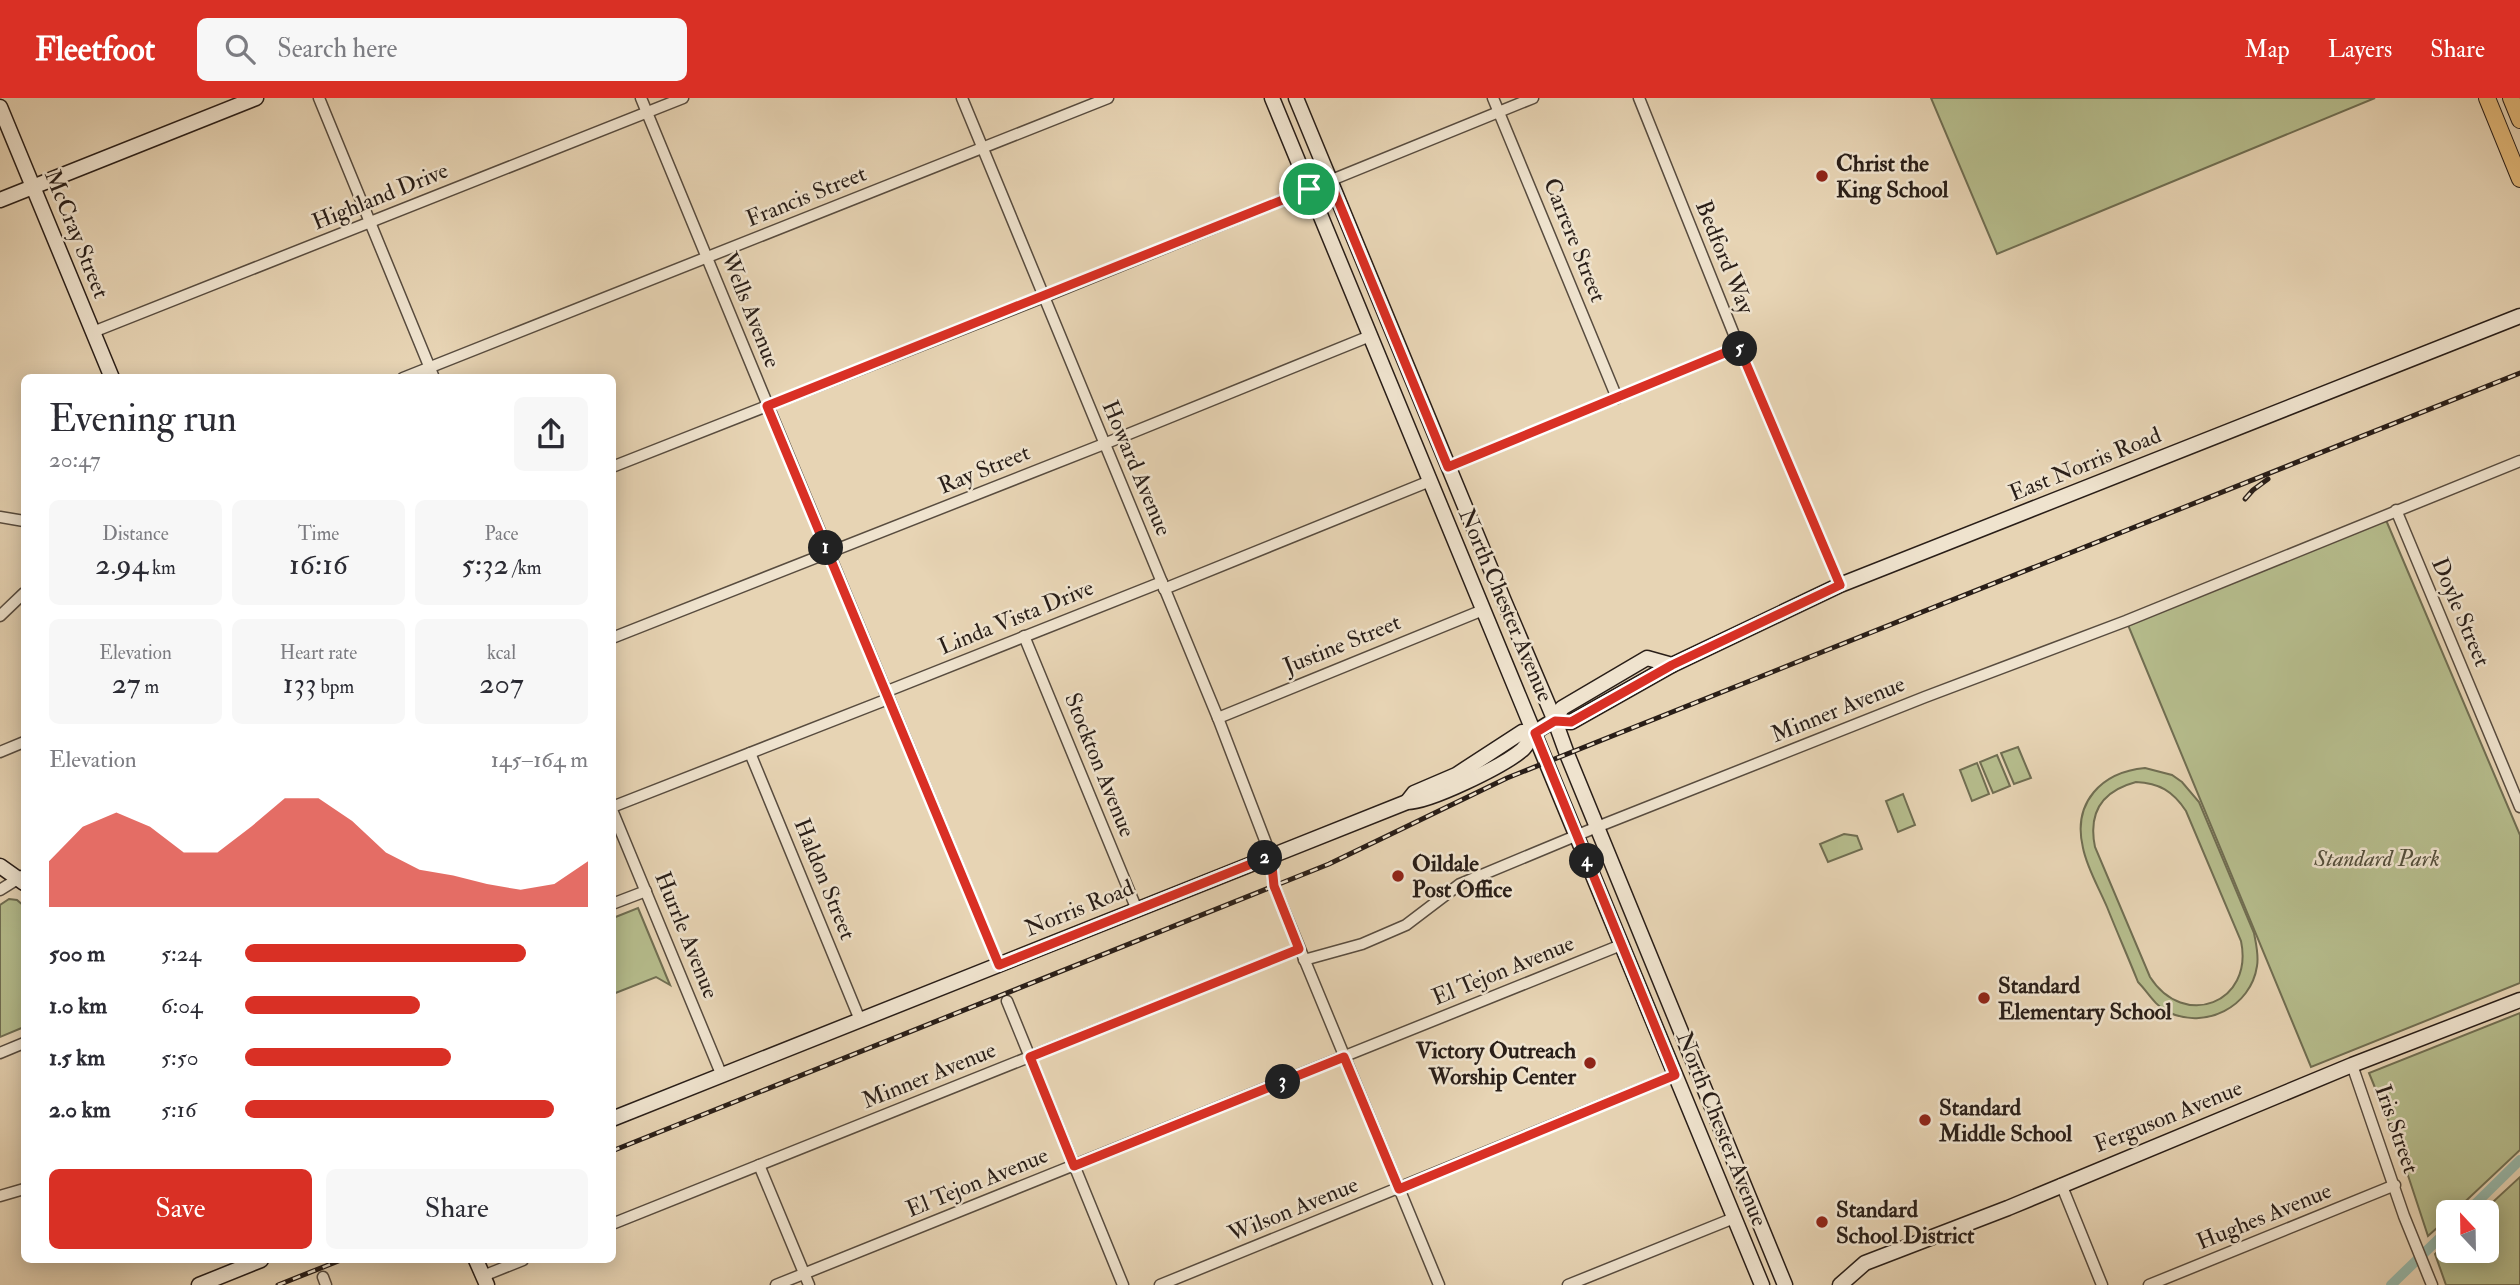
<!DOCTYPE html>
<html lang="en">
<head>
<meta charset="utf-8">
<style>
  :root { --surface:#fff; --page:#f7f7f7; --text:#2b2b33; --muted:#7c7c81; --accent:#d93025 }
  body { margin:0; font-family:"IM FELL Double Pica",serif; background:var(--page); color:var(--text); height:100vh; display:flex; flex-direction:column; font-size:26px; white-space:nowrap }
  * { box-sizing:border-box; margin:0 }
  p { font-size:23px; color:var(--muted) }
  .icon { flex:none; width:38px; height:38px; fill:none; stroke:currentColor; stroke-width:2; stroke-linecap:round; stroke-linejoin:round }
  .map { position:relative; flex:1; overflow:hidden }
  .details { position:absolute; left:21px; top:276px; width:595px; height:889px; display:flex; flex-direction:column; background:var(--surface); border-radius:10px; box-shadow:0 4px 18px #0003 }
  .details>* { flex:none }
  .needle { width:46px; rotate:338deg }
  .buttons { position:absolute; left:2436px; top:1102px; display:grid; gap:14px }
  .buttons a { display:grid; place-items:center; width:63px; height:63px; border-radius:10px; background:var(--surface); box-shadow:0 4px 18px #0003; font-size:35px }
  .pin { position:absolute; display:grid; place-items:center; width:60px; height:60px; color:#fff; margin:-30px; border:4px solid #fff; border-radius:50%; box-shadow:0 2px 7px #0007 }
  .km { position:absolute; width:35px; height:35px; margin:-18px; border-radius:50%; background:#222; color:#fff; font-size:19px; line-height:35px; text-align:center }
  .round { display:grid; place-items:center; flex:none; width:74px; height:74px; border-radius:10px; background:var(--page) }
  .head { display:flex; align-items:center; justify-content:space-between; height:119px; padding:0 28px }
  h1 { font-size:38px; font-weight:600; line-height:52px }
  .stats { display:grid; grid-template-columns:repeat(3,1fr); gap:10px; height:119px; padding:7px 28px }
  .stats div { display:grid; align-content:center; border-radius:10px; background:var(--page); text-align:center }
  .stats b { font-size:30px; font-weight:600 }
  .stats small { font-size:19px; font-weight:400 }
  .stats p { font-size:19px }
  .chart { height:196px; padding:14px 28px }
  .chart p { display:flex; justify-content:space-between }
  .chart svg { width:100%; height:126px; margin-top:7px; fill:var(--accent); opacity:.7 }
  .button { display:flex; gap:14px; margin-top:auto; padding:14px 28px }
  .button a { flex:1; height:80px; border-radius:10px; background:var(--accent); color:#fff; font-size:28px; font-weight:600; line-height:80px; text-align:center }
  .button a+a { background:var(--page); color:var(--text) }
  ul { padding:0 28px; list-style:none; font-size:23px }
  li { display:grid; grid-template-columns:112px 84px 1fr; align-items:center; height:52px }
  li i { height:18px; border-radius:9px; background:var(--accent) }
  header { display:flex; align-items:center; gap:42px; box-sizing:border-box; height:98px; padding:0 35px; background:var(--accent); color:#fff }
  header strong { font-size:33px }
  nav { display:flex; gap:38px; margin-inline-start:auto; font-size:24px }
  .search { width:490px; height:63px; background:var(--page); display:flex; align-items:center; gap:18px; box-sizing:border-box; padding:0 24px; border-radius:10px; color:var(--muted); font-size:26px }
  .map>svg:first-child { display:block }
  .green { fill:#b6bd8d; stroke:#706e52; stroke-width:2; fill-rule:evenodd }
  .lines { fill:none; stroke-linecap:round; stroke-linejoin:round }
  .canal { stroke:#97b8aa; stroke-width:10 }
  .street-casing { stroke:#584c3f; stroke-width:13 }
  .secondary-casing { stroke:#291e18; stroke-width:17 }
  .primary-casing { stroke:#291e18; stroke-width:18 }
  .street { stroke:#efe3ce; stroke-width:10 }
  .secondary { stroke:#efe3ce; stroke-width:14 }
  .primary { stroke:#e4ba7a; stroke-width:16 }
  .rail-casing { stroke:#291e18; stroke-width:5 }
  .rail { stroke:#efe3ce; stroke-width:2.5; stroke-dasharray:8; stroke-linecap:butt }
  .route-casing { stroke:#fff; stroke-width:14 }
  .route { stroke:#d93025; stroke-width:9 }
  .poi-dot { fill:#8f2418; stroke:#efe3ce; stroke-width:2.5 }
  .labels { text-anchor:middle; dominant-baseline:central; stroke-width:5; stroke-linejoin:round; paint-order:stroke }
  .poi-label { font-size:23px; font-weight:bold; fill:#291e18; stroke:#efe3ce; text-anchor:start }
  .street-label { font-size:23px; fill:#291e18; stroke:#efe3ce }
  .park-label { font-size:23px; font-style:italic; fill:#534e3b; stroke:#efe3ce }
</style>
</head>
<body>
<header>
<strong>Fleetfoot</strong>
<div class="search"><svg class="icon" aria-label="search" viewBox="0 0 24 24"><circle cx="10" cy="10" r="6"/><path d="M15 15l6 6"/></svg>Search here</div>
<nav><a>Map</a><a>Layers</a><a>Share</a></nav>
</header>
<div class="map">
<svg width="2520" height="1187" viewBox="0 0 2520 1187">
  <rect width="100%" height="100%" fill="#e7d4b4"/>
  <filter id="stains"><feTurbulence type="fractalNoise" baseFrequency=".00286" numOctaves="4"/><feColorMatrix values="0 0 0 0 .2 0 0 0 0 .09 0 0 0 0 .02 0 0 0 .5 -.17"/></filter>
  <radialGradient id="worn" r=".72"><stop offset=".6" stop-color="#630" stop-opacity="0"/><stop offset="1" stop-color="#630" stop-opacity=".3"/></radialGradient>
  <g class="green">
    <path d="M1931,0H2375L1997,156Z"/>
    <path d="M2383,415L2520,737V885L2311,969L2128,527Z"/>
    <path d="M2018,649L2031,680L2014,686L2001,655Z"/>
    <path d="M1997,657L2010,688L1993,695L1980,664Z"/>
    <path d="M1977,665L1989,696L1972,703L1960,672Z"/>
    <path d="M2145,670L2172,677L2182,684L2199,704L2254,835C2256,846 2259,857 2257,868C2251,909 2205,932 2168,914C2154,907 2148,894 2138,884C2128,859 2117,834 2107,809C2099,790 2087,770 2083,750C2072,704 2102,674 2145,670ZM2136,684C2159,685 2173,693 2186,713L2241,843C2254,905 2184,932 2150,879L2095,749C2088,715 2102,693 2136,684Z"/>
    <path d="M1903,696L1915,727L1898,734L1886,703Z"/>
    <path d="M1844,736L1857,738L1862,751L1828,764L1820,746Z"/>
    <path d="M9,801L17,802L24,808V929L0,939V807Z"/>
    <path d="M638,810L670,887L656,879L613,896V820Z"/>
    <path d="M2520,915V1052L2453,1115H2448V1120L2428,1138L2396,1041L2369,975Z"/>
    <path d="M2520,1079V1187H2446L2435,1156L2448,1144V1153H2487V1115H2481Z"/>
  </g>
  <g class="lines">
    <g class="canal">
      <path d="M2466,1115L2520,1062"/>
      <path d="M2391,1187L2448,1132"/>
    </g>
    <g class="street-casing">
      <g id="street">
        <path d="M319,0L434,280"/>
        <path d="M641,0L999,867"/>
        <path d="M962,0L1218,620L1271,758L1274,788L1439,1187"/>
        <path d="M1493,0L1617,300"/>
        <path d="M1639,0L1739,249L1840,487"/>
        <path d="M93,234L683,0"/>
        <path d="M403,280L1108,0"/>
        <path d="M612,369L1044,199L1533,0"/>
        <path d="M1448,369L1739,249"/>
        <path d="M2396,412L2520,709"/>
        <path d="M0,419L24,423"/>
        <path d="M1164,491L1430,383"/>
        <path d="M0,518L24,495"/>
        <path d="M1024,538L1137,812"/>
        <path d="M612,540L1104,346L1370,238"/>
        <path d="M885,594L1162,484"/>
        <path d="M1218,620L1483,512"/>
        <path d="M0,654L24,644"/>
        <path d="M750,655L860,922"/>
        <path d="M612,709L888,601"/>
        <path d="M612,712L722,978"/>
        <path d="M0,792L24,777"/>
        <path d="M612,806L646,793"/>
        <path d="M1304,862L1362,846L1406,827L1460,786L1597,729L1925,599L2126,523L2520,363"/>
        <path d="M1007,903L1123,1187"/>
        <path d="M0,955L24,945"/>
        <path d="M2352,967L2404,1118L2432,1187"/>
        <path d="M759,1067L809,1187"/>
        <path d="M2061,1086L2102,1187"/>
        <path d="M0,1098L24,1091"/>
        <path d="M612,1126L1299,851"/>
        <path d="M483,1178L523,1162"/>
        <path d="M323,1179L326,1187"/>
        <path d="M776,1187L1621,847"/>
        <path d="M1160,1187L1675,977"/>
        <path d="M1568,1187L1734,1120"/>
        <path d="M2149,1187L2395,1087"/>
      </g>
    </g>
    <g class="secondary-casing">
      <g id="secondary">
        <path d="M1272,0L1762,1187"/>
        <path d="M1296,0L1504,503L1555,623L1567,656L1785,1187"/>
        <path d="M0,9L112,280"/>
        <path d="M0,102L256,0"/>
        <path d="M1555,623L1571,624L1672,567L1840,487L2520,218"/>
        <path d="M1407,704L1414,695L1456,677L1522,634L1535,635"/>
        <path d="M0,768L24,785"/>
        <path d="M612,1021L1407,704C1430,704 1503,668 1522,652C1527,648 1530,639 1535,635C1548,623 1552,629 1562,610L1647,560L1672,567"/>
        <path d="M476,1162L487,1187"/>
        <path d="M199,1187L261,1162"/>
        <path d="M1840,1187L1865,1165L2008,1110L2352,967L2520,902"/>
      </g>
    </g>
    <g class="primary-casing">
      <g id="primary">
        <path d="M2487,0L2520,81"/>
        <path d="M2511,0L2520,22"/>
      </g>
    </g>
    <use href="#street" class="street"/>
    <use href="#secondary" class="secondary"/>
    <use href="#primary" class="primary"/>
    <g class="rail-casing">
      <g id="rail">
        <path d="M2245,401L2253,392L2268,381"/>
        <path d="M612,1053L1329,766L1507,680L2520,275"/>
        <path d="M278,1187L341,1162"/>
      </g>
    </g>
    <use href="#rail" class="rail"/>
  </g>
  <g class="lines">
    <g class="route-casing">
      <path id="route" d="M1330,83L1448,369L1739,249L1840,487L1672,567L1571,624L1555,623L1535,635L1675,977L1399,1091L1344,959L1074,1068L1030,959L1299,851L1274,788L1271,758L999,867L767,308Z"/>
    </g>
    <use href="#route" class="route"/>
  </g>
  <g class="poi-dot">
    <circle cx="1822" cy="78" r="7"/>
    <circle cx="1398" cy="778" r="7"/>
    <circle cx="1984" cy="900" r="7"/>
    <circle cx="1590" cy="965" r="7"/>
    <circle cx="1925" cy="1022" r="7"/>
    <circle cx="1822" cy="1124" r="7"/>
  </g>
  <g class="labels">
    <g class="poi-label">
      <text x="1836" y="65">Christ the<tspan x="1836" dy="26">King School</tspan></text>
      <text x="1412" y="765">Oildale<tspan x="1412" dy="26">Post Office</tspan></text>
      <text x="1998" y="887">Standard<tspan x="1998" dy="26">Elementary School</tspan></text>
      <text x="1576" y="952" text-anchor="end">Victory Outreach<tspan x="1576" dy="26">Worship Center</tspan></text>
      <text x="1939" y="1009">Standard<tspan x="1939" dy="26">Middle School</tspan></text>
      <text x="1836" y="1111">Standard<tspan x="1836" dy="26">School District</tspan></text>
    </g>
    <g class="street-label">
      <text transform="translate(380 98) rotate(-22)">Highland Drive</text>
      <text transform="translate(806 98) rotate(-22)">Francis Street</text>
      <text transform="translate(77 136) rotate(68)">McCray Street</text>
      <text transform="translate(1575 142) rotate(68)">Carrere Street</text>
      <text transform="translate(1725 159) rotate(68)">Bedford Way</text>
      <text transform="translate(751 212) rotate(68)">Wells Avenue</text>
      <text transform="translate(2085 366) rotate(-22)">East Norris Road</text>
      <text transform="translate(1137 370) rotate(67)">Howard Avenue</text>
      <text transform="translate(984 371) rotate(-22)">Ray Street</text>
      <text transform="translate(1506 507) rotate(67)">North Chester Avenue</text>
      <text transform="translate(2461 514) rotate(67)">Doyle Street</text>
      <text transform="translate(1016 519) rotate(-22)">Linda Vista Drive</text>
      <text transform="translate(1342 546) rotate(-22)">Justine Street</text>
      <text transform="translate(1838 611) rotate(-22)">Minner Avenue</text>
      <text transform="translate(1100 667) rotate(68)">Stockton Avenue</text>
      <text transform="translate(825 781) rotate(68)">Haldon Street</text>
      <text transform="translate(1079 810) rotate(-22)">Norris Road</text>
      <text transform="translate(687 837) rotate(68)">Hurrle Avenue</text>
      <text transform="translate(1503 872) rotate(-22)">El Tejon Avenue</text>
      <text transform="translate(929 977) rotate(-22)">Minner Avenue</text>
      <text transform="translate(2168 1018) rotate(-22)">Ferguson Avenue</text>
      <text transform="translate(1722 1031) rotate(68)">North Chester Avenue</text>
      <text transform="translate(2397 1031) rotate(71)">Iris Street</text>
      <text transform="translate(977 1084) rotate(-22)">El Tejon Avenue</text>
      <text transform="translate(1293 1111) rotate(-22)">Wilson Avenue</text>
      <text transform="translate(2264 1118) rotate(-22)">Hughes Avenue</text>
    </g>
    <g class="park-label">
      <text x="2377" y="760">Standard Park</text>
    </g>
  </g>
  <rect width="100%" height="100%" filter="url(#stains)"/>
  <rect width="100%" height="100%" fill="url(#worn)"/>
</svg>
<div class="buttons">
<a><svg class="needle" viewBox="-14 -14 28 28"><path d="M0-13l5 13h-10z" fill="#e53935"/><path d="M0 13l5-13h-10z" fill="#7c7c81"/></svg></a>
</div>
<div class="pin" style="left:1309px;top:91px;background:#1e9e55"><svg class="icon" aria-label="arrive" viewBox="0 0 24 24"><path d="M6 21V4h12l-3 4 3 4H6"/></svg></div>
<b class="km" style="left:826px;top:450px">1</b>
<b class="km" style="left:1265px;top:760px">2</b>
<b class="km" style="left:1283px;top:984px">3</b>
<b class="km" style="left:1587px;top:763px">4</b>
<b class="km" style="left:1740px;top:251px">5</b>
<section class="details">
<div class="head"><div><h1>Evening run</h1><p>20:47</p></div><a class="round"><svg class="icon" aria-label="share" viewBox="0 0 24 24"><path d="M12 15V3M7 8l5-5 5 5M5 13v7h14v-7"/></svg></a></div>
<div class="stats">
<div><p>Distance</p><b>2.94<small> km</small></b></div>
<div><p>Time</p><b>16:16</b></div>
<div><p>Pace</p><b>5:32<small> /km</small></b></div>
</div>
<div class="stats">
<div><p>Elevation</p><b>27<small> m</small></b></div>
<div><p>Heart rate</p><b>133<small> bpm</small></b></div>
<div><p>kcal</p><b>207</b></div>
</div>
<div class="chart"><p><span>Elevation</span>145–164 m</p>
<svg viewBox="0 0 160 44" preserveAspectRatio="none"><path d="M0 44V28L10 16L20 11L30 16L40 25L50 25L60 16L70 6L80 6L90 14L100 25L110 31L120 33L130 36L140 38L150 36L160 28V44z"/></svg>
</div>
<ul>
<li><b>500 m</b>5:24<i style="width:82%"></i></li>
<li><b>1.0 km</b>6:04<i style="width:51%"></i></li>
<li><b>1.5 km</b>5:50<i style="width:60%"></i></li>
<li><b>2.0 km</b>5:16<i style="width:90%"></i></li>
</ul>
<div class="button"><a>Save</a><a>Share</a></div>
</section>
</div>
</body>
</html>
